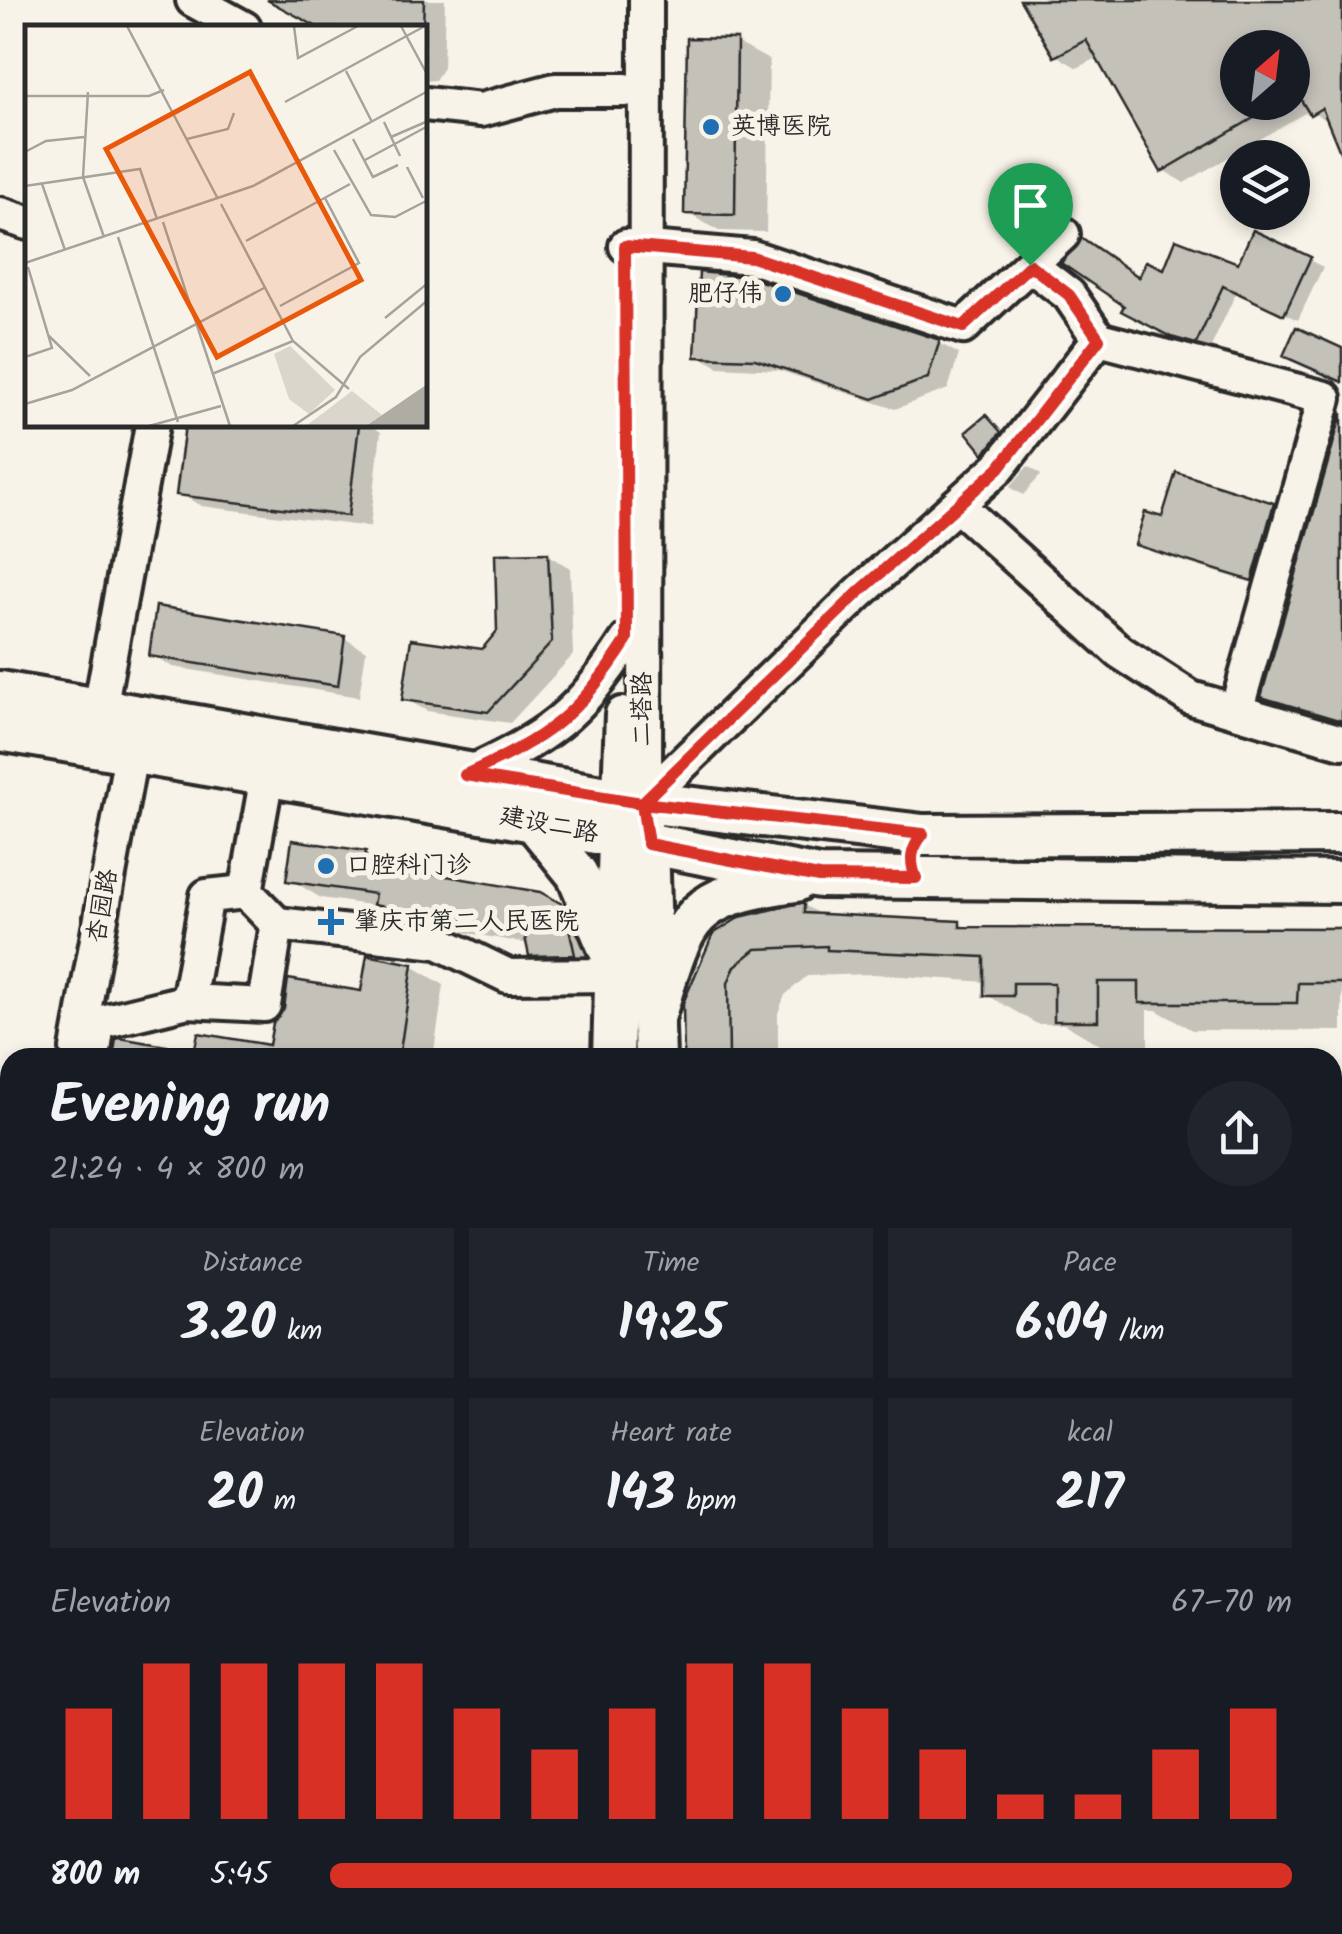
<!DOCTYPE html>
<html lang="en">
<head>
<meta charset="utf-8">
<style>
  :root { --surface:#171b24; --page:#20242c; --text:#f1f3f6; --muted:#9ea1a6; --accent:#d93025 }
  body { margin:0; font-family:Kalam,"LXGW WenKai TC",sans-serif; background:var(--page); color:var(--text); height:100vh; display:flex; flex-direction:column; font-size:38px; white-space:nowrap }
  * { box-sizing:border-box; margin:0 }
  p { font-size:32px; color:var(--muted) }
  .icon { flex:none; width:55px; height:55px; fill:none; stroke:currentColor; stroke-width:2; stroke-linecap:round; stroke-linejoin:round }
  .map { position:relative; flex:1; overflow:hidden }
  .panel { position:absolute; left:0px; top:1048px; width:1342px; height:888px; display:flex; flex-direction:column; background:var(--surface); border-radius:30px 30px 0 0; box-shadow:0 5px 15px #0003 }
  .panel>* { flex:none }
  .needle { width:65px; rotate:28deg }
  .buttons { position:absolute; left:1220px; top:30px; display:grid; gap:20px }
  .buttons a { display:grid; place-items:center; width:90px; height:90px; border-radius:50%; background:var(--surface); box-shadow:0 5px 15px #0003; font-size:50px }
  .pin { position:absolute; display:grid; place-items:center; width:85px; height:85px; color:#fff; margin:-102px -42px; border-radius:50% 50% 50% 0; rotate:-45deg; box-shadow:0 0 10px #0007 }
  .pin .icon { rotate:45deg }
  .round { display:grid; place-items:center; flex:none; width:105px; height:105px; border-radius:52px; background:var(--page) }
  .overview { display:flex; align-items:center; justify-content:space-between; height:170px; padding:0 50px }
  h1 { font-size:55px; font-weight:600; line-height:75px }
  .metrics { display:grid; grid-template-columns:repeat(3,1fr); gap:15px; height:170px; padding:10px 50px }
  .metrics div { display:grid; align-content:center; border-radius:0px; background:var(--page); text-align:center }
  .metrics b { font-size:50px; font-weight:600 }
  .metrics small { font-size:28px; font-weight:400 }
  .metrics p { font-size:28px }
  .chart { height:280px; padding:20px 50px }
  .chart p { display:flex; justify-content:space-between }
  .chart svg { width:100%; height:180px; margin-top:10px; stroke:var(--accent); stroke-width:6 }
  ul { padding:0 50px; list-style:none; font-size:32px }
  li { display:grid; grid-template-columns:160px 120px 1fr; align-items:center; height:75px }
  li i { height:25px; border-radius:12px; background:var(--accent) }
  .map>svg:first-child { display:block }
  .shadow { fill:#0003; fill-rule:evenodd }
  .building { fill:#c4c1b9; stroke:#2b2b2b; stroke-width:2.5 }
  .lines { fill:none; stroke-linecap:round; stroke-linejoin:round }
  .minor-casing { stroke:#2b2b2b; stroke-width:40 }
  .major-casing { stroke:#2b2b2b; stroke-width:48 }
  .minor { stroke:#f7f3e8; stroke-width:32 }
  .major { stroke:#f7f3e8; stroke-width:40 }
  .route-casing { stroke:#fff; stroke-width:20 }
  .route { stroke:#d93025; stroke-width:12 }
  .poi-dot { fill:#1f6fb2; stroke:#f7f3e8; stroke-width:4 }
  .labels { text-anchor:middle; dominant-baseline:central; stroke-width:10; stroke-linejoin:round; paint-order:stroke }
  .poi-label { font-size:25px; fill:#2b2b2b; stroke:#f7f3e8; text-anchor:start }
  .street-label { font-size:25px; fill:#2b2b2b; stroke:#f7f3e8 }
  .inset-road { fill:none; stroke:#a5a39c; stroke-width:2.5 }
  .view { fill:#e8590c; fill-opacity:0.15; stroke:#e8590c; stroke-width:5 }
  .inset-edge { fill:none; stroke:#2b2b2b; stroke-width:5 }
</style>
</head>
<body>
<div class="map">
<svg width="1342" height="1934" viewBox="0 0 1342 1934">
  <rect width="100%" height="100%" fill="#f7f3e8"/>
  <filter id="ink" filterUnits="userSpaceOnUse"><feTurbulence type="fractalNoise" baseFrequency=".01" numOctaves="2"/><feDisplacementMap in="SourceGraphic" scale="20" xChannelSelector="R" yChannelSelector="G"/><feConvolveMatrix kernelMatrix="1 2 1 2 8 2 1 2 1" color-interpolation-filters="sRGB"/></filter>
  <g filter="url(#ink)">
    <g class="shadow">
      <path d="M270,0H445L443,68L435,80L425,81V28H322Z"/>
      <path d="M1023,0H1342V158L1330,123L1310,110L1184,183L1163,170L1099,57L1077,68L1056,55ZM1238,48H1292V102H1238Z"/>
      <path d="M736,42L769,60L766,232L719,231L687,213Z"/>
      <path d="M1255,233L1323,267L1298,320L1237,291L1210,349L1187,344L1138,318L1140,279L1239,267Z"/>
      <path d="M939,343L959,354L948,389L895,409L778,370L718,367L698,355Z"/>
      <path d="M987,418L1010,439L996,457L986,452Z"/>
      <path d="M1342,420V724L1281,706L1264,696Z"/>
      <path d="M187,425H370L381,432L370,527L201,506L179,493Z"/>
      <path d="M1028,466L1041,475L1023,495L1010,487Z"/>
      <path d="M1273,505L1289,515L1269,588L1154,553L1138,544L1163,520Z"/>
      <path d="M548,555L570,568L573,655L510,723L427,711L405,699L483,652Z"/>
      <path d="M344,638L366,651L359,697L173,667L151,655Z"/>
      <path d="M365,853L393,870L563,907L596,926L606,973H564L531,954L529,944L408,922L382,907L321,898L289,879Z"/>
      <path d="M804,905L824,917L959,923L971,930H1342V1031L1192,1030L1156,1010H1148V1049H1107L1064,1024H1037L987,995V982L874,974L807,976L785,995L778,1013V1058H686L741,919Z"/>
      <path d="M412,966L444,985L433,1058H116L118,1042L197,1054L271,1048Z"/>
      <path d="M1332,1457L1342,1463V1554L1332,1549Z"/>
      <path d="M1332,1852H1342V1934L1172,1933V1925H1332Z"/>
    </g>
    <g class="building">
      <path d="M267,0H424L423,28H319Z"/>
      <path d="M1020,0H1342V157L1322,108L1310,115L1292,85V48H1238V102H1281L1161,172L1086,40L1054,57Z"/>
      <path d="M687,38L737,39L735,215L684,214Z"/>
      <path d="M1253,230L1311,257L1284,315L1223,286L1196,344L1171,337L1121,311L1124,306L1061,263L1082,238L1139,277L1146,261L1164,269L1176,239L1238,263Z"/>
      <path d="M699,272L748,277L940,340L928,378L873,399L755,359L695,357Z"/>
      <path d="M1296,327L1342,348V382L1283,356Z"/>
      <path d="M1342,413V721L1261,697Z"/>
      <path d="M986,415L1001,432L984,454L966,432Z"/>
      <path d="M185,425H359L348,516L176,495Z"/>
      <path d="M1176,472L1274,503L1252,581L1135,545L1145,512L1162,517Z"/>
      <path d="M548,553L552,642L488,712L402,700L411,639L482,649L497,631L495,554Z"/>
      <path d="M156,606L345,636L338,686L149,656Z"/>
      <path d="M292,840L366,851L364,862L540,892L564,905L575,955L529,956L524,932L373,905L375,894L286,881Z"/>
      <path d="M804,902V913L960,921V927L1342,928V983H1298L1297,1003H1139V982H1098V1021H1054V983H1013V996H984V957L827,950V946L756,949L735,966L728,983L729,1058H684L683,1003L713,934L740,917Z"/>
      <path d="M367,955L413,964L399,1058H193L198,1033L269,1045L273,1023L284,1009L288,979L361,991Z"/>
      <path d="M120,1038L178,1048L177,1058H113L116,1039Z"/>
    </g>
    <g class="lines">
      <g class="minor-casing">
        <g id="minor">
          <path d="M193,0L244,28"/>
          <path d="M425,104L481,110L555,90H625"/>
          <path d="M0,214L28,223"/>
          <path d="M626,246L752,257L963,327L1063,234"/>
          <path d="M1099,339L1325,398L1236,711"/>
          <path d="M957,505L1120,652L1191,698L1342,742"/>
          <path d="M100,709L152,425"/>
          <path d="M465,775C548,737 577,717 627,640"/>
          <path d="M642,803L859,593L999,467L1099,339L1069,295L1030,265"/>
          <path d="M618,820L622,714"/>
          <path d="M645,825L646,0"/>
          <path d="M246,892L267,776"/>
          <path d="M277,924L438,942L508,976L614,975"/>
          <path d="M77,1049L131,754"/>
          <path d="M93,1058L98,1023L188,1001L264,1005L277,924L246,892L207,896L188,1001"/>
          <path d="M1332,1198H1342"/>
          <path d="M0,1472L10,1417"/>
          <path d="M0,1613H10"/>
          <path d="M1332,1803H1342"/>
          <path d="M1139,1934V1925"/>
        </g>
      </g>
      <g class="major-casing">
        <g id="major">
          <path d="M0,692L618,799L923,835L1342,833"/>
          <path d="M0,730L534,821L819,877L1342,882"/>
          <path d="M534,821L577,874L609,949"/>
          <path d="M648,844L655,1058"/>
          <path d="M654,1018C685,918 685,896 796,881"/>
          <path d="M613,1058L619,839"/>
          <path d="M611,1925V1934"/>
          <path d="M655,1925V1934"/>
        </g>
      </g>
      <use href="#minor" class="minor"/>
      <use href="#major" class="major"/>
    </g>
  </g>
  <g class="lines" filter="url(#ink)">
    <g class="route-casing">
      <path id="route" d="M1030,265L963,327L752,257L625,246L627,640C577,717 548,737 465,775L642,803L648,844L819,877L916,878C909,860 911,849 923,834L642,803L858,593L999,468L1099,339L1069,295L1030,265"/>
    </g>
    <use href="#route" class="route"/>
  </g>
  <g class="poi-dot">
    <circle cx="711" cy="127" r="10"/>
    <circle cx="783" cy="294" r="10"/>
    <circle cx="326" cy="866" r="10"/>
    <path d="M326 907h10v10h10v10h-10v10h-10v-10h-10v-10h10z"/>
  </g>
  <g class="labels">
    <g class="poi-label">
      <text x="731" y="127">英博医院</text>
      <text x="763" y="294" text-anchor="end">肥仔伟</text>
      <text x="346" y="866">口腔科门诊</text>
      <text x="354" y="922">肇庆市第二人民医院</text>
    </g>
    <g class="street-label">
      <text transform="translate(643 709) rotate(-90)">二塔路</text>
      <text transform="translate(549 825) rotate(11)">建设二路</text>
      <text transform="translate(103 906) rotate(-80)">杏园路</text>
    </g>
  </g>
  <g transform="translate(25 25)">
    <rect width="402" height="402" fill="#f7f3e8"/>
    <path d="M265,321L310,365L284,389L264,374L249,329ZM327,366L357,390L341,401H281Z" fill="#dad6cc"/>
    <path d="M402,359V401H341L401,360Z" fill="#afaca4"/>
    <path class="inset-road" d="M102,1L193,174M269,1L273,33L333,1M376,1L403,51M321,46L347,97M63,67L58,152L79,212M0,71H124L139,65M260,77L400,1M359,97L375,131M366,112L403,96M162,114L203,104L209,88M328,114L348,152L373,140M309,125L346,190L370,192L403,175M0,127L21,116L59,112M340,135L403,101M382,142L398,173M17,159L40,225M0,161L115,144L132,194M196,179L268,316L324,364M138,197L205,401M93,212L153,397M221,216L325,159M0,238L228,161L403,66M255,281L334,238L300,173M360,293L403,258M23,310L65,351M0,332L27,323L3,242M187,349L268,316M0,379L47,365L239,263M124,401L196,381M268,401L311,372L335,332L403,275"/>
    <path class="view" d="M225,47L336,255L192,332L81,124Z"/>
    <rect width="402" height="402" class="inset-edge"/>
  </g>
</svg>
<div class="buttons">
<a><svg class="needle" viewBox="-14 -14 28 28"><path d="M0-13l5 13h-10z" fill="#e53935"/><path d="M0 13l5-13h-10z" fill="#9ea1a6"/></svg></a>
<a><svg class="icon" aria-label="layers" viewBox="0 0 24 24"><path d="M12 4l9 5-9 5-9-5zM3 14l9 5 9-5"/></svg></a>
</div>
<div class="pin" style="left:1030px;top:265px;background:#1e9e55"><svg class="icon" aria-label="arrive" viewBox="0 0 24 24"><path d="M6 21V4h12l-3 4 3 4H6"/></svg></div>
<section class="panel">
<div class="overview"><div><h1>Evening run</h1><p>21:24 · 4 × 800 m</p></div><a class="round"><svg class="icon" aria-label="share" viewBox="0 0 24 24"><path d="M12 15V3M7 8l5-5 5 5M5 13v7h14v-7"/></svg></a></div>
<div class="metrics">
<div><p>Distance</p><b>3.20<small> km</small></b></div>
<div><p>Time</p><b>19:25</b></div>
<div><p>Pace</p><b>6:04<small> /km</small></b></div>
</div>
<div class="metrics">
<div><p>Elevation</p><b>20<small> m</small></b></div>
<div><p>Heart rate</p><b>143<small> bpm</small></b></div>
<div><p>kcal</p><b>217</b></div>
</div>
<div class="chart"><p><span>Elevation</span>67–70 m</p>
<svg viewBox="0 0 160 44" preserveAspectRatio="none"><path d="M5 44V17M15 44V6M25 44V6M35 44V6M45 44V6M55 44V17M65 44V27M75 44V17M85 44V6M95 44V6M105 44V17M115 44V27M125 44V38M135 44V38M145 44V27M155 44V17"/></svg>
</div>
<ul>
<li><b>800 m</b>5:45<i style="width:100%"></i></li>
</ul>
</section>
</div>
</body>
</html>
